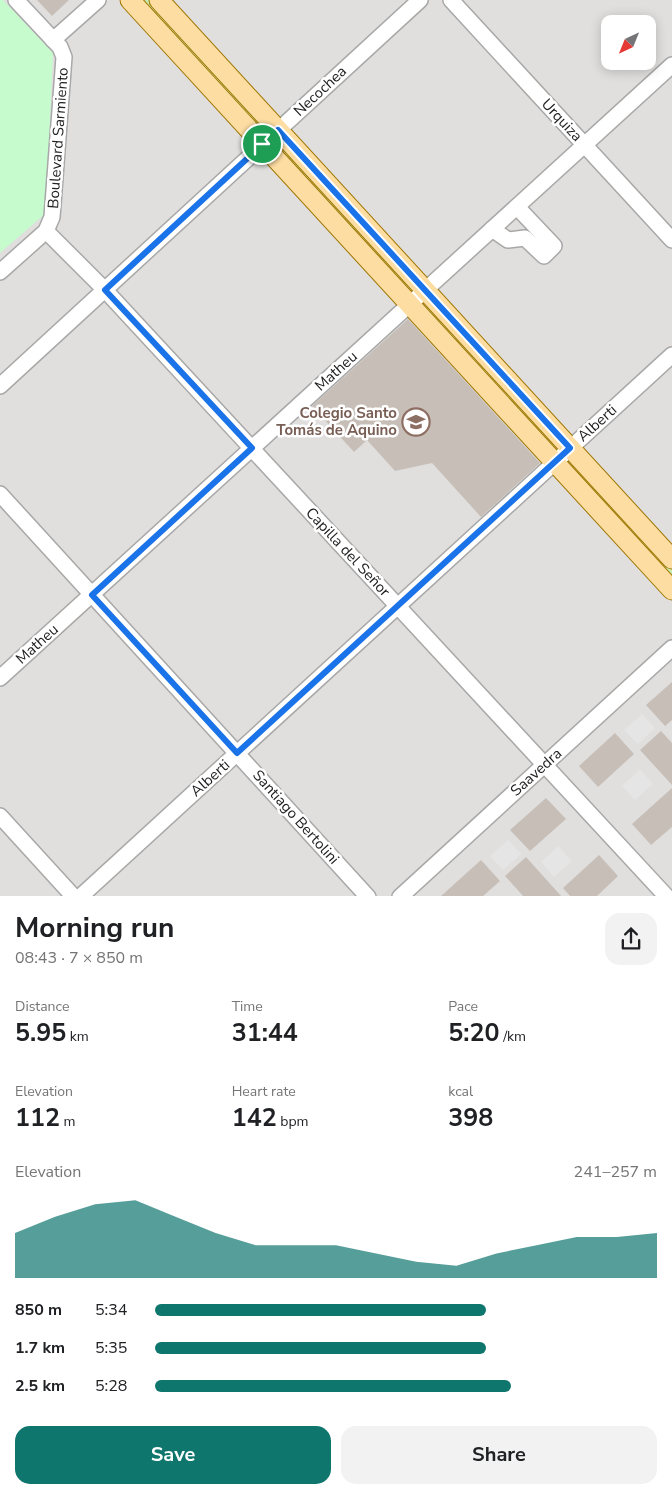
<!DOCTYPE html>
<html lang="en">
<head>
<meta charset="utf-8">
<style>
  :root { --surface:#fff; --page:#f2f2f2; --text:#202124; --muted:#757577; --accent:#0f766e }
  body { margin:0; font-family:"Nunito Sans",sans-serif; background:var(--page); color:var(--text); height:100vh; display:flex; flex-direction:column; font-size:19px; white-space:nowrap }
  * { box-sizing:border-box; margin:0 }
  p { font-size:16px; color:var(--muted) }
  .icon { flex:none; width:28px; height:28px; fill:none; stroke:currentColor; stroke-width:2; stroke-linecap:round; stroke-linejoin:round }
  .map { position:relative; height:896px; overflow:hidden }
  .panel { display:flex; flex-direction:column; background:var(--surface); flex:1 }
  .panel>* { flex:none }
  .needle { width:32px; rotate:223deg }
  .buttons { position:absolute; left:601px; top:15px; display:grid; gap:10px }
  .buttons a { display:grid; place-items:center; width:55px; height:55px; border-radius:10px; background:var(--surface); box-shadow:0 2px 12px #0003; font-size:25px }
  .pin { position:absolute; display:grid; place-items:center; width:42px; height:42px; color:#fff; margin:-21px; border:2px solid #fff; border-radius:50%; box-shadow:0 1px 5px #0007 }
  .round { display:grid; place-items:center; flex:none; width:52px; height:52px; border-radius:15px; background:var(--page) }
  .overview { display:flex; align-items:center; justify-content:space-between; height:85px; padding:0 15px }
  h1 { font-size:28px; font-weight:700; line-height:38px }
  .metrics { display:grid; grid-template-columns:repeat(3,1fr); gap:8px; height:85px; padding:5px 15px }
  .metrics div { display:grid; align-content:center }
  .metrics b { font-size:25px; font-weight:700 }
  .metrics small { font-size:14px; font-weight:400 }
  .metrics p { font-size:14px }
  .chart { height:140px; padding:10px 15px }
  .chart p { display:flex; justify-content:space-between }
  .chart svg { width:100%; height:90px; margin-top:5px; fill:var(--accent); opacity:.7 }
  .button { display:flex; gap:10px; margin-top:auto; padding:10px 15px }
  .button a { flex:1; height:58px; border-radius:15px; background:var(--accent); color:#fff; font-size:20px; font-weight:700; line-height:58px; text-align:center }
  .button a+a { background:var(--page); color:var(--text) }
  ul { padding:0 15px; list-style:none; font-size:16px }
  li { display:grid; grid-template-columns:80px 60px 1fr; align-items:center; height:38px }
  li i { height:12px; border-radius:6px; background:var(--accent) }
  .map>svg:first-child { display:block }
  .residential { fill:#e0dfde; fill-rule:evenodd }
  .grass { fill:#c8ecae }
  .park { fill:#c6fbce }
  .parking { fill:#e5e5e5 }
  .building { fill:#c7bfb7 }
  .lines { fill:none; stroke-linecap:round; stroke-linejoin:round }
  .minor-casing { stroke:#a8a8a8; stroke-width:18 }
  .major-casing { stroke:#9f7600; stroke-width:21 }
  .minor { stroke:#fff; stroke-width:15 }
  .major { stroke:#fddda2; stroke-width:19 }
  .route-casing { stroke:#fff; stroke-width:10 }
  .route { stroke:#1a73e8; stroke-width:6 }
  .labels { text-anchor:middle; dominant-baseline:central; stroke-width:5; stroke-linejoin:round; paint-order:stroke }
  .street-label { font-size:15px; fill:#212121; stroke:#fff }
  .education-label { font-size:15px; font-weight:bold; fill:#785e54; stroke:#fff; text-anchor:end }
</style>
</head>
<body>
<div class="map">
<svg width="672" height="897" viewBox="0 0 672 897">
  <rect width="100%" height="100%" fill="#f2efe8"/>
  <path class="residential" d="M0,0H672V896L0,897ZM610,24H648V61H610Z"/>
  <g class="grass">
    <path d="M142,0H152L264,127H259Z"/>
    <path d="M280,145L409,287L404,286L279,150Z"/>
    <path d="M428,304L556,444L555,447L553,448L424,308Z"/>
    <path d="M573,462L672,568V579L569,466Z"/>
  </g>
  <path class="park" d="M0,0H3L53,53L46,213L0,253Z"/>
  <g class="parking">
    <path d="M642,714L655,728L638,744L624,730Z"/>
    <path d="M640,769L653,784L635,800L622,786Z"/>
    <path d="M508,840L521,854L503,870L490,856Z"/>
    <path d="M558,846L572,861L554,877L541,862Z"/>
  </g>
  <g class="building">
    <path d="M37,0H69L52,16Z"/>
    <path d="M408,319L540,463L481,517L432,463L395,471L367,440L354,452L312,406Z"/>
    <path d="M672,682V720L665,726L646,705Z"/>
    <path d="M661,731L672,743V785L640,750Z"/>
    <path d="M615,733L634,754L598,787L579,766Z"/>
    <path d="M672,788V827L651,845L632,824Z"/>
    <path d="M546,798L566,819L530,851L510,830Z"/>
    <path d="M599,855L618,876L596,897H571L563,888Z"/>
    <path d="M526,857L562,897H524L505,876Z"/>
    <path d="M481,860L500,881L482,897H440Z"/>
  </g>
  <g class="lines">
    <g class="minor-casing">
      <g id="minor">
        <path d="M451,0L672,240"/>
        <path d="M53,40L98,0"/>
        <path d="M492,229L508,240L525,238L544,256L554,246L517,207"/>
        <path d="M46,231L105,290L667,897"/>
        <path d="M0,272L46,231L52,217L64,57L60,47L16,0"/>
        <path d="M0,386L420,0"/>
        <path d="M0,494L368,897"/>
        <path d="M0,678L672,65"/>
        <path d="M0,816L74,897"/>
        <path d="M80,897L672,355"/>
        <path d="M400,897L672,648"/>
      </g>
    </g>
    <g class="major-casing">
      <g id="major">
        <path d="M130,0L672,590"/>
        <path d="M159,0L672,559"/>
      </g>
    </g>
    <use href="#minor" class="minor"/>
    <use href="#major" class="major"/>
  </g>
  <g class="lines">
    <g class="route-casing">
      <path id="route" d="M278,130L570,448L237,753L92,595L252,448L105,290Z"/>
    </g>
    <use href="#route" class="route"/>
  </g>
  <defs>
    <g id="school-ring" transform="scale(1.4375)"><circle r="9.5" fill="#fff" stroke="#8d6e63" stroke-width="1.5"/><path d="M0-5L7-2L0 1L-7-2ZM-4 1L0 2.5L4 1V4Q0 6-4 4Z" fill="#8d6e63"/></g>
  </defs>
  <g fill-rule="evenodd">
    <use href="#school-ring" x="416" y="422"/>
  </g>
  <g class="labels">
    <g class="street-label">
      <text transform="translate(320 91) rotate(-43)">Necochea</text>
      <text transform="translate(562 120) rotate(47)">Urquiza</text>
      <text transform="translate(58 138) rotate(-86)">Boulevard Sarmiento</text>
      <text transform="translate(336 371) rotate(-42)">Matheu</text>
      <text transform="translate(597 423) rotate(-42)">Alberti</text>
      <text transform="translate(348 552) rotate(47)">Capilla del Señor</text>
      <text transform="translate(37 644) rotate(-42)">Matheu</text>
      <text transform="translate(536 772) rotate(-42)">Saavedra</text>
      <text transform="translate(210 778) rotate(-42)">Alberti</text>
      <text transform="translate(296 817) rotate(48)">Santiago Bertolini</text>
    </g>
    <g class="education-label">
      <text x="397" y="413">Colegio Santo<tspan x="397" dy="17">Tomás de Aquino</tspan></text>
    </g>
  </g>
</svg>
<div class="buttons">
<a><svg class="needle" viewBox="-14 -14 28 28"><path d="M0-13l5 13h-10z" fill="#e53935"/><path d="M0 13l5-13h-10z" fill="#757577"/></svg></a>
</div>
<div class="pin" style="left:262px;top:144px;background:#1e9e55"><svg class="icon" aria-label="arrive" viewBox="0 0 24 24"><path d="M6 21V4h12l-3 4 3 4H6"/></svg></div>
</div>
<section class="panel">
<div class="overview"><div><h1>Morning run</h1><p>08:43 · 7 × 850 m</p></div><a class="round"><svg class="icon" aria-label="share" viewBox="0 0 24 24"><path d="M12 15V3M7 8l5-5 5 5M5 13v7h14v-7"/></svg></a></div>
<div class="metrics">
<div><p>Distance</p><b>5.95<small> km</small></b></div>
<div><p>Time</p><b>31:44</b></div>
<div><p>Pace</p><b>5:20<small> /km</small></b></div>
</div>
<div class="metrics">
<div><p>Elevation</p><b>112<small> m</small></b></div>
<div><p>Heart rate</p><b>142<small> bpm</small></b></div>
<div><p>kcal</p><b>398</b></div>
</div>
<div class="chart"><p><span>Elevation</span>241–257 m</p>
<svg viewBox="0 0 160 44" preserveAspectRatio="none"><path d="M0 44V22L10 14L20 8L30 6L40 14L50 22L60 28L70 28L80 28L90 32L100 36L110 38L120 32L130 28L140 24L150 24L160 22V44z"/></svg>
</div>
<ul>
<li><b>850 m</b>5:34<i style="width:66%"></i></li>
<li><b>1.7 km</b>5:35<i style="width:66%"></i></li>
<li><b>2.5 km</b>5:28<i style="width:71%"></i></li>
</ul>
<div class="button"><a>Save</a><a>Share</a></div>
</section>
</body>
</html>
